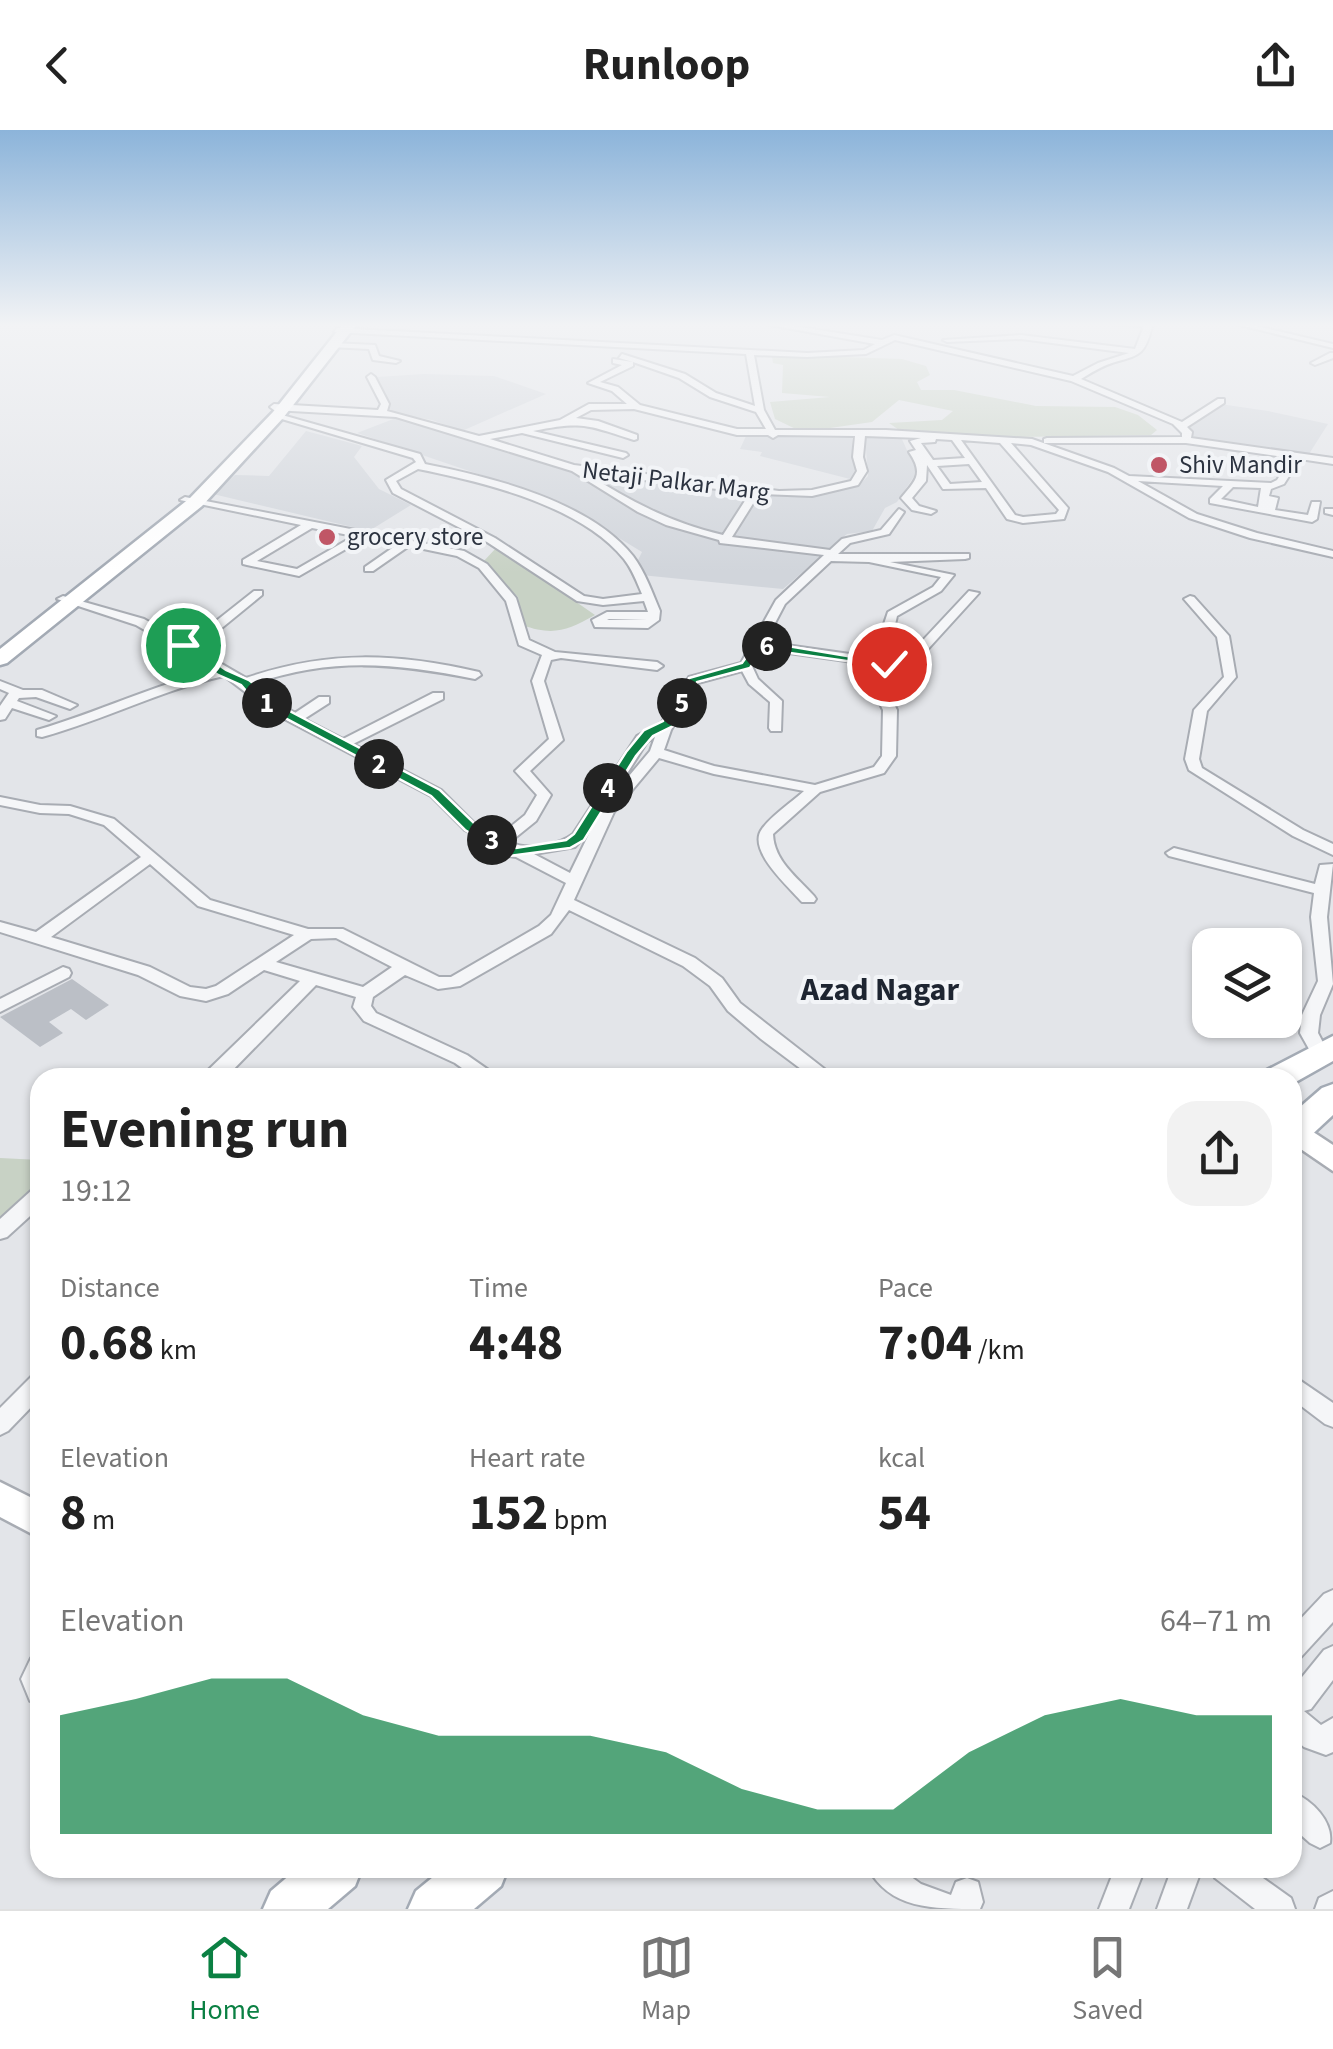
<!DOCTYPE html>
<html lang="en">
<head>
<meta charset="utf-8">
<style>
  :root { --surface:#fff; --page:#f2f2f2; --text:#222; --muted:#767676; --line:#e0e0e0; --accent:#0b8043 }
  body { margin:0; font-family:"Source Sans 3",sans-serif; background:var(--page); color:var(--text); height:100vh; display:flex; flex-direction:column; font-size:38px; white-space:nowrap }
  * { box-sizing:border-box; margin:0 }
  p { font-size:32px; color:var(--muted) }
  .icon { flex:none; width:55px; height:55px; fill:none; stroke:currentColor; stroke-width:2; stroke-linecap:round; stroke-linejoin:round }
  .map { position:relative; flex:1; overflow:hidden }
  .panel { position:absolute; left:30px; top:938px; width:1272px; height:810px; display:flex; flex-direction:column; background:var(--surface); border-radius:30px; box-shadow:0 2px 8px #0004 }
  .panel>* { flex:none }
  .controls { position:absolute; left:1192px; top:798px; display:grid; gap:20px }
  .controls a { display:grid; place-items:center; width:110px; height:110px; border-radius:20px; background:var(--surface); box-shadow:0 2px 8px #0004; font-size:50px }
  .pin { position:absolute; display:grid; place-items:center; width:85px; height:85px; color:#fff; margin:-42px; border:5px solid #fff; border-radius:50%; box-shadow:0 2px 10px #0007 }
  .km { position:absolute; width:50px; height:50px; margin:-25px; border-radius:50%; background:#222; color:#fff; font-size:28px; line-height:50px; text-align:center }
  .round { display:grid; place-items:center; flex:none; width:105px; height:105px; border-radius:30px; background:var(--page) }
  .overview { display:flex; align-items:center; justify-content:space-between; height:170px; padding:0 30px }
  h1 { font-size:55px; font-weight:700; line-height:75px }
  .metrics { display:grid; grid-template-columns:repeat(3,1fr); gap:15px; height:170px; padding:10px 30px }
  .metrics div { display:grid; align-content:center }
  .metrics b { font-size:50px; font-weight:700 }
  .metrics small { font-size:28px; font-weight:400 }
  .metrics p { font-size:28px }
  .chart { height:280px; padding:20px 30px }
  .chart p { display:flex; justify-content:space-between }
  .chart svg { width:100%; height:180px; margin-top:10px; fill:var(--accent); opacity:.7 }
  header { display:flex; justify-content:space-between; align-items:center; height:130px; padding:0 30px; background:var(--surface); font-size:45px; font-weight:700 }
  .tab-bar { display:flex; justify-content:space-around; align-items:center; height:140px; border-top:2px solid var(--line); background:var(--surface); font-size:28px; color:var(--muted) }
  .tab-bar a { display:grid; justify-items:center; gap:5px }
  .tab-bar .current { color:var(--accent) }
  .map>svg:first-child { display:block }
  .built { fill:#d1d5db }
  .green { fill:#c8d2c5 }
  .building { fill:#bbbfc6 }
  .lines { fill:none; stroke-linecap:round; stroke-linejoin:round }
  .street-casing { stroke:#a8acb3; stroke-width:4 }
  .secondary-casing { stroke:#a8acb3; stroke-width:5 }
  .primary-casing { stroke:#a3aab4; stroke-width:5 }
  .street { fill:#f5f6f8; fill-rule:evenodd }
  .secondary { fill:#fff; fill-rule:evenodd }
  .primary { fill:#fff; fill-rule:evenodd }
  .route { fill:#0b8043; stroke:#fff; stroke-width:2.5 }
  .poi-dot { fill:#c05666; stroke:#f2f4f7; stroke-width:4 }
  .labels { text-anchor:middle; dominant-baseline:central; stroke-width:8; stroke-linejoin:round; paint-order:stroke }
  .far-poi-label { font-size:25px; fill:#2c3340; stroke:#f2f4f7; text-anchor:start }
  .far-street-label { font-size:25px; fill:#2c3340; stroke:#f2f4f7 }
  .neighbourhood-label { font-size:32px; font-weight:bold; fill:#1e2531; stroke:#f2f4f7 }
</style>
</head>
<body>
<header><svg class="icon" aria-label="back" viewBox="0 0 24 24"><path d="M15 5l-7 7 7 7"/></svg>Runloop<svg class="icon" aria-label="share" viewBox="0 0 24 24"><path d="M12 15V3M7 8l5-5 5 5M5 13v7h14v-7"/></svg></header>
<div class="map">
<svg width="1333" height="1779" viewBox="0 0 1333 1779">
  <rect width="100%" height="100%" fill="#e3e5e9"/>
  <g class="built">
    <path d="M424,244L494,246L546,264L462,301L432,290L387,282L389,274L377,247Z"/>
    <path d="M1220,274L1268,281L1328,294L1309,324L1192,309L1190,296Z"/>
    <path d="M396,288L564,340L732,360L799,367L859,355L868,346L865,306L900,305L917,342L897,372L885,378L872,401L847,404L783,459L631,444L642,422L558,371L357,303Z"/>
    <path d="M306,301L362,316L354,327L379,359L411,375L369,401L213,364L235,345L269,346Z"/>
    <path d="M746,306L852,308L855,340L850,349L760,326L762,322L740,319Z"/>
  </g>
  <g class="green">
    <path d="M784,225L902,229L926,236L930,245L917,252L921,260H954L1036,276L1115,277L1138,285L1157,300L1151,305L1012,307L899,300L889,293L942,290L953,281L899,270L872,292L802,302L775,289L770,272L830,267L782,263L783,235L773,233L772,227Z"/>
    <path d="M497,417L595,485C567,501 553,506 522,495L518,467L482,433Z"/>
    <path d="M0,1028L40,1030V1051L0,1087Z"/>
  </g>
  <path class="building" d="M72,849L109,875L86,890L71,879L49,892L63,903L40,917L0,887Z"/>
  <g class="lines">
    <g class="street-casing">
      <g id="street">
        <path d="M764,194H781L882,210L894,205L1073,246L1098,233L1129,223L1021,209L947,212L943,210L1021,205L1135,219L1144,196L1107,194H1157L1152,196C1145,226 1139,225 1112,233C1100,237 1091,243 1081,249L1182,292L1218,269H1224V273L1187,297L1192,302L1191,308L1333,328V334L1300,329L1284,354L1271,359L1269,366L1278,368L1275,380L1308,385L1312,372H1320L1317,389L1312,392L1210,373V369L1223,356L1138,351L1197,384L1257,403L1333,421V427L1250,408L1189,388L1108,342L1031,315L1011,313L1068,378L1064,389L1023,393L1007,389L986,358L943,359L927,335L926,351L912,368L919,376L936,381L931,384L912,380L901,368C916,350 924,344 909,322L916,320L910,311L921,308L865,306L863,327L867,341L858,355L812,366L759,364L732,407L830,420L842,409L881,400L899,379L904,382L889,404L850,413L838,424H969V428L965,429L890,432L954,445L941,461L897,486L893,503L875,528L897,531L910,524L969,461L979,463L918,530L899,539L874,535L897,580L896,626L884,643L820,662L773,704C774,731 797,747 814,766L816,769L814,772H802C790,758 746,720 762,699C772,685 791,673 804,661L714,644L659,628L614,682L574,770L695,828L722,848L740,873L836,948H813L761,909L728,881L710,856L683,836L569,780L551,804L460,856L438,859L405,845L373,867L371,876L376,883L467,925L500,948H476L455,933L364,891L353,877L356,867L316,855L227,946L200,948L300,851L264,840L228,864L206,871L180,866L138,845L0,802V792L36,802L141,727L104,695L69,684L40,683L0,675V667L40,675L70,676L114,689L210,770L308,799H343L439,847H451L539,796L551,785L566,753L516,727L509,726L507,722L465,700L431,666L273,583L224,546C161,560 104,590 42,607L37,606V600C97,583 154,554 215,541L136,495L57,469L63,466L144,489L187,514L254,461H262V465L196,519L246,548C328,520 396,523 479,542L481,545L475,549C394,533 332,527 253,554L263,564L295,583L319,567H329V573L304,589L343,609L433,563H443V569L353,614L441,660L475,694L499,706L525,685L537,665L515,641L549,609L532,551L542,525L519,515L506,471L479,438L457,426L409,416L373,441H365V437L398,414L365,408L299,446L247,435L243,434V430L301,395L180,370L185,367L464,421L487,434L516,468L529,510L555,522L657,532L663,536L657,540L561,528L551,530L544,551L563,610L530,641L551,665L536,691L510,712C527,721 559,715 573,704L637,606L662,592L689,547L741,533L776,470L824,425L720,413L719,410L666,395L638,382L572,341L396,287L274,280L270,277L274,274L378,280L381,274L367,247L371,244L375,247L389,274L387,281L479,306L560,290L589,274H627L612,261L588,253L622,235L613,233V229L633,232L619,228L622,224L685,244L716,263L755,276L746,224L334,202L337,198L807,223L864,220L875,214ZM895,210L1071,251L1173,294L1182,303V307L1047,308L1044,309V313H1186L1291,328L1277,350L1271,353L1129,346L1114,338L1032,309L886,300H775L764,280L754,225L807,227L866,224ZM633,232L679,248L710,267L756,282L766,299H737L640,275L618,257L600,252L633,236ZM634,279L737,305H768L773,308L778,305L855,306L853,327L857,341L851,351L812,360L779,361L574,335L490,309L522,303L623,328L628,325L626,323L533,301C583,291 587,295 634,310L637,309V305L598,291L576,288L591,280ZM936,309L952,310L965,328L933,330L921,313L935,312ZM961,310L1000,313L1059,380L1056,384L1023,387L1015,385ZM969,334L982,352L950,354L937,336ZM586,343L750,363L723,405C672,393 629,371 586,343ZM1233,357L1261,358L1258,377L1221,369ZM312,398L354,406L297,439L257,431ZM831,431L869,432L941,447L933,457L888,482L881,503L864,526L765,512L785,474ZM761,519L860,533L883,580L882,626L874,637L815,655L714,636L664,620L671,600L698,553L742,541L749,554L770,572L769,598L771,601H781L782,571L758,549L752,536ZM655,607L650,621L614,664L647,612ZM591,700L570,743L534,724L575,717ZM150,734L198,776L294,805L216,856L206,859L190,857L150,837L51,807ZM336,808L392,837L363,857L276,832L311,809Z"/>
        <path d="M1235,194H1248L1333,214V218Z"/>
        <path d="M333,213L375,215L379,226L400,231L396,233L373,230L369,219L330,217Z"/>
        <path d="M1330,223H1333V228L1315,235L1311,233Z"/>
        <path d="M275,283L420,324L425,334C491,347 589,371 633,426C645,442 652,462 660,481L659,490L648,498L595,497L592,490L607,482H648L644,471L603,475L577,471L487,412L393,363L386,350L416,332L413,328L275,287ZM418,339C483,352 580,375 624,429C632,439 637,452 642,464L603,469L584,466L495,408L401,359L396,351ZM609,489H647L607,490Z"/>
        <path d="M1325,379H1333V385L1325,383Z"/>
        <path d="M1190,466L1194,467L1229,506L1236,547L1207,581L1199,629L1202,638L1303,700L1333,714V725L1293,706L1189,640L1185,629L1194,580L1224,547L1217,507L1184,469Z"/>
        <path d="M0,551L23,560H42L77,575L70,579L36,567L19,568L17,571L56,586L49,590L12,578L5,589L0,590V576L9,563L0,559Z"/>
        <path d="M1174,718L1315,754L1320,735L1333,734L1327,787L1333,854L1320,885L1318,903L1329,924L1326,928H1314L1300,903L1302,885L1318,851L1311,787L1314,763L1169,726L1166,723Z"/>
        <path d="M63,837L69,839L71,843L69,847L0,882V869Z"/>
        <path d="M40,1057V1077L7,1107L0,1109V1089L33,1059Z"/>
        <path d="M40,1243V1268L8,1301L0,1305V1278L32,1246Z"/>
        <path d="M1292,1245L1333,1273V1297L1325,1294L1292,1269Z"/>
        <path d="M1333,1460V1492L1301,1527L1292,1531V1498L1324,1464Z"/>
        <path d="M1333,1516V1550L1311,1579L1304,1581L1321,1595L1333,1588V1622L1326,1625L1304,1617L1292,1607V1550L1298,1552L1324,1520Z"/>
        <path d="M40,1524V1575L30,1571L21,1549L31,1528Z"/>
        <path d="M1292,1662C1312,1670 1333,1691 1330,1713L1320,1718L1310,1713L1292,1697Z"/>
        <path d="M868,1738H899L921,1754L951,1765L956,1752L967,1748L978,1752L983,1772L980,1779C932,1779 890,1779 868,1738Z"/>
        <path d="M1115,1738H1145L1129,1779H1099Z"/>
        <path d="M1172,1738H1202L1187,1779H1157Z"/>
        <path d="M1210,1738H1249L1291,1768L1295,1779H1255L1215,1748Z"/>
        <path d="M1333,1761V1779H1315L1319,1768Z"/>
      </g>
    </g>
    <g class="secondary-casing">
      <g id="secondary">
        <path d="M1292,988L1333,1015V1041L1292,1013Z"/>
        <path d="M0,1352L40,1372V1408L0,1387Z"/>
      </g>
    </g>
    <g class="primary-casing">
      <g id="primary">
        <path d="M343,194H357L283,288L202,376L7,533L0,535V519L190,368L273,282Z"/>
        <path d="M1333,906V931L1292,954V948H1263L1267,940Z"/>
        <path d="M1333,954V985L1304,1012L1292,1015V984L1322,958Z"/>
        <path d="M298,1738H362L355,1756L328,1779H263L271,1761Z"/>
        <path d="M444,1738H508L501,1756L474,1779H408L416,1761Z"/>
      </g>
    </g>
    <use href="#street" class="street"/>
    <use href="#secondary" class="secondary"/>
    <use href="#primary" class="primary"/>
  </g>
  <linearGradient id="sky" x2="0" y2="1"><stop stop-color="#8cb4da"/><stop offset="0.44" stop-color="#f2f3f5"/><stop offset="1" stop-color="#f2f3f5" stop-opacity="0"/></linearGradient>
  <rect width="1333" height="443" fill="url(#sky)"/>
  <path class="route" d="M758,511L895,534L889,537L762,519L750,538L697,552L673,596L653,606L636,626L584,710L570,718L509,726L465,700L431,666L274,582L254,570L241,555L218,545L177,515L187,513L226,540L249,550L282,577L440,660L475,694L516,718L566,710L574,704L626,622L644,600L663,591L689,548L742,533Z"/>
  <g class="poi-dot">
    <circle cx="1159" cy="335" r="10"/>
    <circle cx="327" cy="407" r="10"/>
  </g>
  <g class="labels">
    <g class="far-poi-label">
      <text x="1179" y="335">Shiv Mandir</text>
      <text x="347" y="407">grocery store</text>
    </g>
    <g class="far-street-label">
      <text transform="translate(676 351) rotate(7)">Netaji Palkar Marg</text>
    </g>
    <g class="neighbourhood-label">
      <text x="880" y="860">Azad Nagar</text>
    </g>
  </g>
</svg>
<div class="controls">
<a><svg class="icon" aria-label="layers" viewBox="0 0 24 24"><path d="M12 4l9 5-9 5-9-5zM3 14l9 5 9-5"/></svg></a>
</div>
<div class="pin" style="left:183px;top:515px;background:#1e9e55"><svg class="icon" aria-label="arrive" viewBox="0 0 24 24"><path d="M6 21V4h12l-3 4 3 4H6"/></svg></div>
<div class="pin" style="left:889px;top:534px;background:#d93025"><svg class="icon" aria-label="check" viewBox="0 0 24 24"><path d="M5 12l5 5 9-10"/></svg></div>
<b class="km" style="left:267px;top:573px">1</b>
<b class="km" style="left:379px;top:634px">2</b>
<b class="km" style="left:492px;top:710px">3</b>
<b class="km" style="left:608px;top:658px">4</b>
<b class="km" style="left:682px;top:573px">5</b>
<b class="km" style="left:767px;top:516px">6</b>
<section class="panel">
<div class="overview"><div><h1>Evening run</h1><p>19:12</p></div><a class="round"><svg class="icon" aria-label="share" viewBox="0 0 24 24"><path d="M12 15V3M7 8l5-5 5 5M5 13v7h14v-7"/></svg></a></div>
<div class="metrics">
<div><p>Distance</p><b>0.68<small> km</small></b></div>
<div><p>Time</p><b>4:48</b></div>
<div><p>Pace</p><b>7:04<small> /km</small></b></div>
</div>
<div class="metrics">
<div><p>Elevation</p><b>8<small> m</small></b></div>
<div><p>Heart rate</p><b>152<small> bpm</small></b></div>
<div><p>kcal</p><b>54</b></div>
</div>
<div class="chart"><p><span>Elevation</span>64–71 m</p>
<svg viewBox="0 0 160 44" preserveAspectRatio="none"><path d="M0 44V15L10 11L20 6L30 6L40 15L50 20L60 20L70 20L80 24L90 33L100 38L110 38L120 24L130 15L140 11L150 15L160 15V44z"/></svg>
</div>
</section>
</div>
<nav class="tab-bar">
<a class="current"><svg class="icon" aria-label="home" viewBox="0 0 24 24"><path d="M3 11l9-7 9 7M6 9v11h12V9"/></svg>Home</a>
<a><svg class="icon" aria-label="map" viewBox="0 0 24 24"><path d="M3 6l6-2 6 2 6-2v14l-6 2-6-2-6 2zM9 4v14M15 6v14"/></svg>Map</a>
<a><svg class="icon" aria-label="saved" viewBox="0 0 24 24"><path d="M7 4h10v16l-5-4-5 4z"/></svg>Saved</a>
</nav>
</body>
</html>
